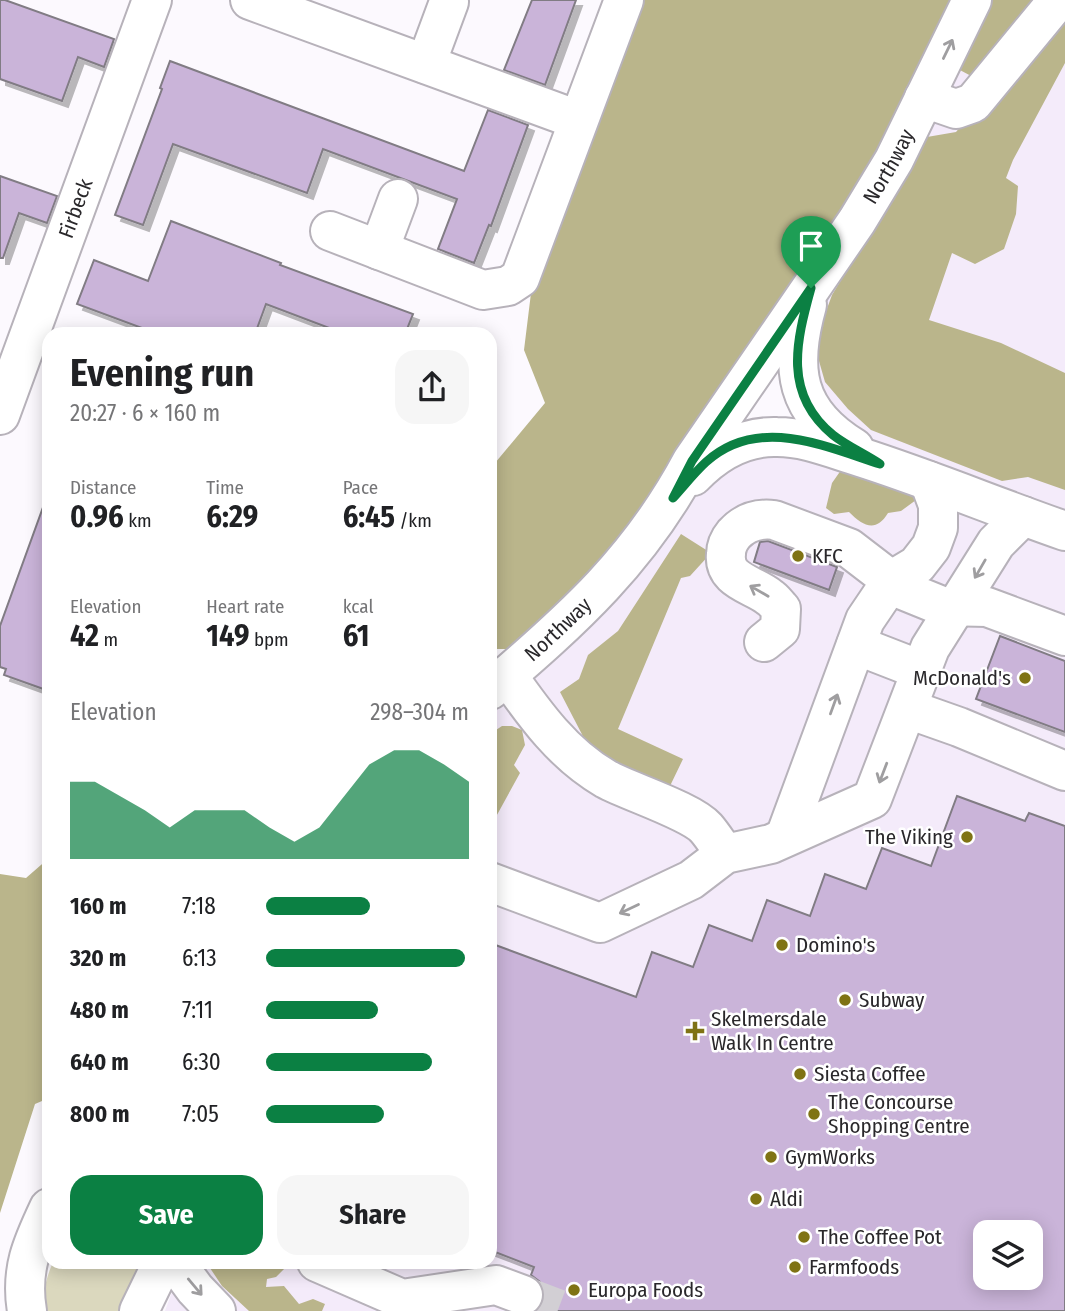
<!DOCTYPE html>
<html lang="en">
<head>
<meta charset="utf-8">
<style>
  :root { --surface:#fff; --page:#f6f6f6; --text:#202124; --muted:#757577; --accent:#0b8043 }
  body { margin:0; font-family:"Fira Sans Condensed",sans-serif; background:var(--page); color:var(--text); height:100vh; display:flex; flex-direction:column; font-size:26px; white-space:nowrap }
  * { box-sizing:border-box; margin:0 }
  p { font-size:23px; color:var(--muted) }
  .icon { flex:none; width:38px; height:38px; fill:none; stroke:currentColor; stroke-width:2; stroke-linecap:round; stroke-linejoin:round }
  .map { position:relative; flex:1; overflow:hidden }
  .sheet { position:absolute; left:42px; top:327px; width:455px; height:942px; display:flex; flex-direction:column; background:var(--surface); border-radius:21px; box-shadow:0 4px 18px #0003 }
  .sheet>* { flex:none }
  .controls { position:absolute; left:973px; top:1220px; display:grid; gap:14px }
  .controls a { display:grid; place-items:center; width:70px; height:70px; border-radius:14px; background:var(--surface); box-shadow:0 4px 18px #0003; font-size:35px }
  .pin { position:absolute; display:grid; place-items:center; width:60px; height:60px; color:#fff; margin:-72px -30px; border-radius:50% 50% 50% 0; rotate:-45deg; box-shadow:0 0 7px #0007 }
  .pin .icon { rotate:45deg }
  .round { display:grid; place-items:center; flex:none; width:74px; height:74px; border-radius:21px; background:var(--page) }
  .headline { display:flex; align-items:center; justify-content:space-between; height:119px; padding:0 28px }
  h1 { font-size:38px; font-weight:700; line-height:52px }
  .metrics { display:grid; grid-template-columns:repeat(3,1fr); gap:10px; height:119px; padding:7px 28px }
  .metrics div { display:grid; align-content:center }
  .metrics b { font-size:30px; font-weight:700 }
  .metrics small { font-size:19px; font-weight:400 }
  .metrics p { font-size:19px }
  .chart { height:196px; padding:14px 28px }
  .chart p { display:flex; justify-content:space-between }
  .chart svg { width:100%; height:126px; margin-top:7px; fill:var(--accent); opacity:.7 }
  .cta { display:flex; gap:14px; margin-top:auto; padding:14px 28px }
  .cta a { flex:1; height:80px; border-radius:21px; background:var(--accent); color:#fff; font-size:28px; font-weight:700; line-height:80px; text-align:center }
  .cta a+a { background:var(--page); color:var(--text) }
  ul { padding:0 28px; list-style:none; font-size:23px }
  li { display:grid; grid-template-columns:112px 84px 1fr; align-items:center; height:52px }
  li i { height:18px; border-radius:9px; background:var(--accent) }
  .map>svg:first-child { display:block }
  .built { fill:#f4ebfa; fill-rule:evenodd }
  .green { fill:#dbd8be }
  .forest { fill:#bab58b }
  .building { fill:#cab4d9; stroke:#817c84; stroke-width:2; fill-rule:evenodd; filter:url(#shadow) }
  .lines { fill:none; stroke-linecap:round; stroke-linejoin:round }
  .minor-tunnel { stroke:#d2cfd4; stroke-width:38; stroke-dasharray:38 19; stroke-linecap:butt }
  .minor-casing { stroke:#b7b2ba; stroke-width:42 }
  .minor { stroke:#fff; stroke-width:38 }
  .oneway { stroke:#9f9ea0 }
  .route-casing { stroke:#fff; stroke-width:14 }
  .route { stroke:#0b8043; stroke-width:9 }
  .poi-dot { fill:#7f7314; stroke:#fff; stroke-width:2.5 }
  .labels { text-anchor:middle; dominant-baseline:central; stroke-width:5; stroke-linejoin:round; paint-order:stroke }
  .street-label { font-size:21px; fill:#2a282b; stroke:#fff }
  .poi-label { font-size:21px; fill:#2a282b; stroke:#fff; text-anchor:start }
</style>
</head>
<body>
<div class="map">
<svg width="1065" height="1311" viewBox="0 0 1065 1311">
  <defs>
    <filter id="shadow"><feDropShadow dx="6" dy="6" stdDeviation="0" flood-color="#0004"/></filter>
  </defs>
  <rect width="100%" height="100%" fill="#fcf9fe"/>
  <g class="built">
    <path d="M988,0H1065V516L863,441L816,394L818,311Z"/>
    <path d="M791,448L1065,547V1311H165L183,1262H490V710L558,651L706,476L718,465ZM985,1232H1031V1278H985Z"/>
  </g>
  <path class="green" d="M53,1262H143L121,1311H48C41,1293 46,1279 53,1262Z"/>
  <g class="forest">
    <path d="M638,0H953L892,132L812,267L628,536L590,579L566,594L511,649H490V469L545,403L524,350L532,285Z"/>
    <path d="M990,0H1038L973,77L958,69Z"/>
    <path d="M1065,4V63L1013,160L1006,178L1018,186L1016,214L1004,249L975,264L952,253L929,320L1001,343L1065,373V490L1028,477L1002,481L871,430L848,409L825,382L817,354L821,325L832,295L927,137L956,132Z"/>
    <path d="M846,463L912,480L916,500L901,511L888,513C876,533 863,526 849,512L834,514L826,508L832,483Z"/>
    <path d="M681,534L711,553L690,576L681,578L618,729L683,759L670,786L619,764L587,744L560,692L579,679L588,655L618,631Z"/>
    <path d="M502,726H512L522,730L525,745L514,765L520,773L492,824L490,734Z"/>
    <path d="M49,858V1098L35,1104L0,1213V874L26,878Z"/>
    <path d="M206,1262H291L276,1277L267,1279L266,1287L284,1286L299,1304L313,1299L325,1304L322,1311H249L222,1286Z"/>
  </g>
  <g class="building">
    <path d="M0,0H5L114,39L104,67L78,57L62,101L0,79Z"/>
    <path d="M532,0H576L545,85L504,70Z"/>
    <path d="M170,61L464,171L488,110L528,125L491,226L489,225L474,263L438,249L457,199L323,149L307,193L173,144L143,225L115,215L162,89L160,88Z"/>
    <path d="M0,176L57,196L47,223L19,213L3,258H0Z"/>
    <path d="M171,221L281,263L280,265L413,314L405,334H345L266,304L255,334H158L77,304L94,260L148,281Z"/>
    <path d="M46,499L49,500V691L4,675L6,669L0,667V626Z"/>
    <path d="M768,541L837,567L829,590L754,562L760,542Z"/>
    <path d="M1000,636L1065,661V732L976,699Z"/>
    <path d="M957,796L1025,821L1029,813L1065,826V1311H538L544,1302L545,1292L540,1282L531,1275L534,1267L490,1250V943L636,997L652,952L693,967L709,925L752,941L767,900L810,916L825,874L866,889L882,848L931,866ZM985,1232H1031V1278H985Z"/>
  </g>
  <g class="lines">
    <path class="minor-tunnel" d="M523,1295L565,1311"/>
    <g class="minor-casing">
      <g id="minor">
        <path d="M250,0L578,120"/>
        <path d="M426,64L449,2"/>
        <path d="M924,98L956,109L973,103L1058,0"/>
        <path d="M330,231L483,290L508,286L520,278L624,0"/>
        <path d="M379,250L398,199"/>
        <path d="M807,305C789,369 795,412 854,448"/>
        <path id="s1" d="M0,415L152,0"/>
        <path d="M693,476C716,452 744,436 777,437C806,437 833,449 860,457C929,479 996,507 1065,531"/>
        <path d="M764,642L780,629L781,609C777,605 774,600 769,597C753,584 723,581 726,554C726,547 729,540 734,534C745,522 758,518 774,520L849,548L905,591L942,606L987,607L1065,636"/>
        <path d="M856,645L923,671"/>
        <path d="M507,675C535,715 563,754 606,779C630,792 691,811 706,828C713,836 719,846 725,854"/>
        <path id="s2" d="M490,690C573,619 640,559 692,461L857,221L894,160L972,0"/>
        <path d="M908,709L959,727L1065,771"/>
        <path d="M785,837L865,620L892,580L917,565L931,547L938,528V505L929,481"/>
        <path d="M490,882L600,923L691,880L725,854L771,844L872,799L930,648L996,543L1023,516"/>
        <path d="M175,1262L195,1289L216,1311"/>
        <path d="M317,1262L402,1299L496,1285L523,1295"/>
        <path d="M27,1311C20,1270 32,1244 49,1208"/>
        <path d="M139,1311L158,1272L160,1262"/>
      </g>
    </g>
    <use href="#minor" class="minor"/>
  </g>
  <defs><path id="oneway-shaft" d="M-6 0H5M1.5-3L5.5 0L1.5 3" fill="none" stroke-width="1.6" stroke-linecap="round" stroke-linejoin="round" transform="scale(1.75)"/></defs>
  <g class="oneway">
    <use href="#oneway-shaft" transform="translate(948 49) rotate(-64)"/>
    <use href="#oneway-shaft" transform="translate(980 569) rotate(120)"/>
    <use href="#oneway-shaft" transform="translate(759 591) rotate(-150)"/>
    <use href="#oneway-shaft" transform="translate(834 704) rotate(-70)"/>
    <use href="#oneway-shaft" transform="translate(883 773) rotate(111)"/>
    <use href="#oneway-shaft" transform="translate(629 909) rotate(155)"/>
    <use href="#oneway-shaft" transform="translate(195 1287) rotate(50)"/>
  </g>
  <g class="lines">
    <g class="route-casing">
      <path id="route" d="M811,288C796,342 783,394 833,435C847,446 865,454 880,464C824,446 758,415 706,462C694,473 684,486 673,498L692,461Z"/>
    </g>
    <use href="#route" class="route"/>
  </g>
  <g class="poi-dot">
    <circle cx="798" cy="556" r="7"/>
    <circle cx="1025" cy="678" r="7"/>
    <circle cx="967" cy="837" r="7"/>
    <circle cx="782" cy="945" r="7"/>
    <circle cx="845" cy="1000" r="7"/>
    <path d="M691.5 1020.5h7v7h7v7h-7v7h-7v-7h-7v-7h7z"/>
    <circle cx="800" cy="1074" r="7"/>
    <circle cx="814" cy="1114" r="7"/>
    <circle cx="771" cy="1157" r="7"/>
    <circle cx="756" cy="1199" r="7"/>
    <circle cx="804" cy="1237" r="7"/>
    <circle cx="795" cy="1267" r="7"/>
    <circle cx="574" cy="1290" r="7"/>
  </g>
  <g class="labels">
    <g class="street-label">
      <text stroke="none"><textPath href="#s2" startOffset="662">Northway</textPath></text>
      <text stroke="none"><textPath href="#s1" startOffset="220">Firbeck</textPath></text>
      <text stroke="none"><textPath href="#s2" startOffset="91">Northway</textPath></text>
    </g>
    <g class="poi-label">
      <text x="812" y="556">KFC</text>
      <text x="1011" y="678" text-anchor="end">McDonald's</text>
      <text x="953" y="837" text-anchor="end">The Viking</text>
      <text x="796" y="945">Domino's</text>
      <text x="859" y="1000">Subway</text>
      <text x="711" y="1019">Skelmersdale<tspan x="711" dy="24">Walk In Centre</tspan></text>
      <text x="814" y="1074">Siesta Coffee</text>
      <text x="828" y="1102">The Concourse<tspan x="828" dy="24">Shopping Centre</tspan></text>
      <text x="785" y="1157">GymWorks</text>
      <text x="770" y="1199">Aldi</text>
      <text x="818" y="1237">The Coffee Pot</text>
      <text x="809" y="1267">Farmfoods</text>
      <text x="588" y="1290">Europa Foods</text>
    </g>
  </g>
</svg>
<div class="controls">
<a><svg class="icon" aria-label="layers" viewBox="0 0 24 24"><path d="M12 4l9 5-9 5-9-5zM3 14l9 5 9-5"/></svg></a>
</div>
<div class="pin" style="left:811px;top:288px;background:#1e9e55"><svg class="icon" aria-label="arrive" viewBox="0 0 24 24"><path d="M6 21V4h12l-3 4 3 4H6"/></svg></div>
<section class="sheet">
<div class="headline"><div><h1>Evening run</h1><p>20:27 · 6 × 160 m</p></div><a class="round"><svg class="icon" aria-label="share" viewBox="0 0 24 24"><path d="M12 15V3M7 8l5-5 5 5M5 13v7h14v-7"/></svg></a></div>
<div class="metrics">
<div><p>Distance</p><b>0.96<small> km</small></b></div>
<div><p>Time</p><b>6:29</b></div>
<div><p>Pace</p><b>6:45<small> /km</small></b></div>
</div>
<div class="metrics">
<div><p>Elevation</p><b>42<small> m</small></b></div>
<div><p>Heart rate</p><b>149<small> bpm</small></b></div>
<div><p>kcal</p><b>61</b></div>
</div>
<div class="chart"><p><span>Elevation</span>298–304 m</p>
<svg viewBox="0 0 160 44" preserveAspectRatio="none"><path d="M0 44V17L10 17L20 22L30 27L40 33L50 27L60 27L70 27L80 33L90 38L100 33L110 22L120 11L130 6L140 6L150 11L160 17V44z"/></svg>
</div>
<ul>
<li><b>160 m</b>7:18<i style="width:51%"></i></li>
<li><b>320 m</b>6:13<i style="width:98%"></i></li>
<li><b>480 m</b>7:11<i style="width:55%"></i></li>
<li><b>640 m</b>6:30<i style="width:82%"></i></li>
<li><b>800 m</b>7:05<i style="width:58%"></i></li>
</ul>
<div class="cta"><a>Save</a><a>Share</a></div>
</section>
</div>
</body>
</html>
